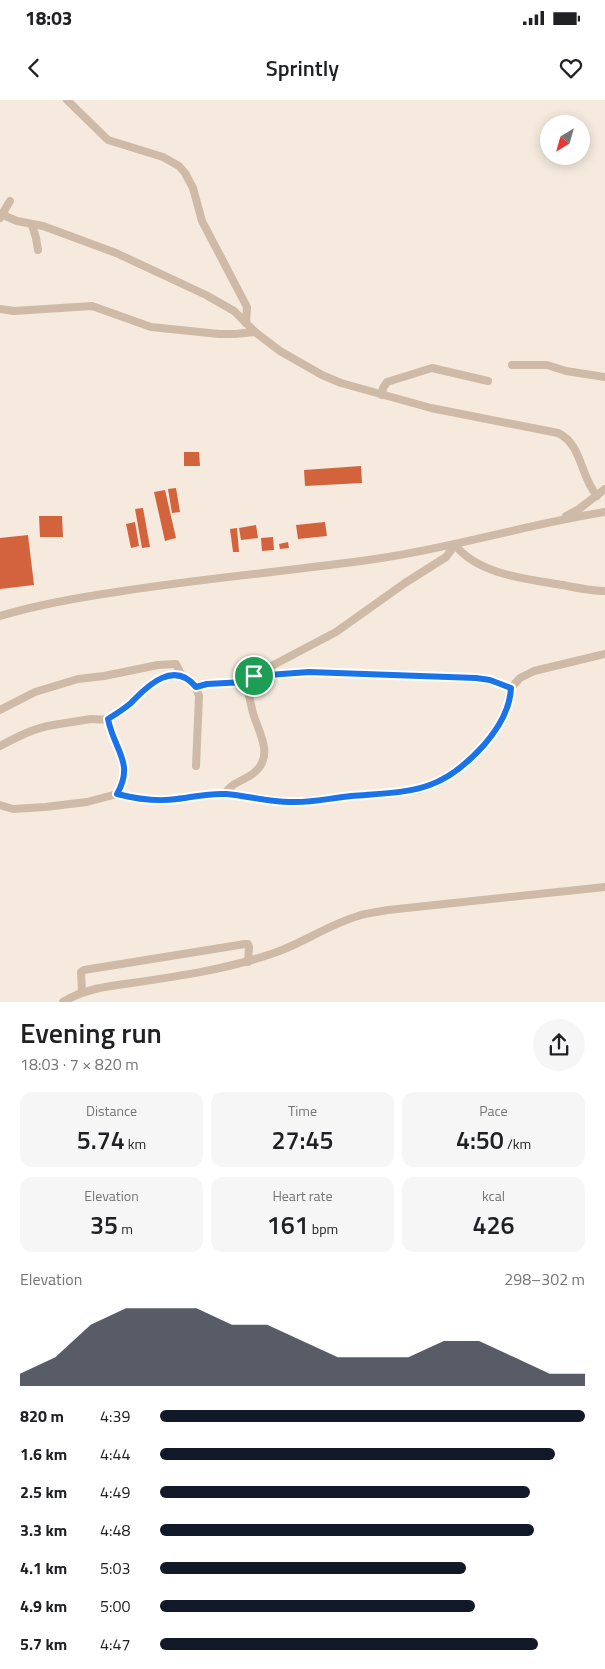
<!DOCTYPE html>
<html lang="en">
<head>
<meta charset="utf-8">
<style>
  :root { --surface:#fff; --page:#f6f6f6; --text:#202124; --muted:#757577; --accent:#111827 }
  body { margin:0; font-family:"Titillium Web",sans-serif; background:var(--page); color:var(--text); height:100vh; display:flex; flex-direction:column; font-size:19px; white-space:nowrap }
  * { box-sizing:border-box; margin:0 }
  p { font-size:16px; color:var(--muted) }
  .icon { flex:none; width:28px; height:28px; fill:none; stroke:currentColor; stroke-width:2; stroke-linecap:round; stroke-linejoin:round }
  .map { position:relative; height:902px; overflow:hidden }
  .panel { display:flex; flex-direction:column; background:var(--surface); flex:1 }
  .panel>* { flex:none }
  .needle { width:32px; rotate:217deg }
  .controls { position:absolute; left:540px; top:15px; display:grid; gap:10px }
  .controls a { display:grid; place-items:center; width:50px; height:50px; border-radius:50%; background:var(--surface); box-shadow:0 2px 12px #0003; font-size:25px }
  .pin { position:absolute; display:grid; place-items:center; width:42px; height:42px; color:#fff; margin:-21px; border:2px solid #fff; border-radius:50%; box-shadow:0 1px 5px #0007 }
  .round { display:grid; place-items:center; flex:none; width:52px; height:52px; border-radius:26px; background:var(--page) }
  .summary { display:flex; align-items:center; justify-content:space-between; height:85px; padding:0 20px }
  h1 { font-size:28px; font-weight:600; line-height:38px }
  .stats { display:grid; grid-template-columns:repeat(3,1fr); gap:8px; height:85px; padding:5px 20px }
  .stats div { display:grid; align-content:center; border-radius:12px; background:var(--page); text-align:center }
  .stats b { font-size:25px; font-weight:600 }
  .stats small { font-size:14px; font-weight:400 }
  .stats p { font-size:14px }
  .chart { height:140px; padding:10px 20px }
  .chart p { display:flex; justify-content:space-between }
  .chart svg { width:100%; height:90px; margin-top:5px; fill:var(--accent); opacity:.7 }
  ul { padding:0 20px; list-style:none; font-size:16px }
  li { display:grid; grid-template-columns:80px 60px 1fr; align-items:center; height:38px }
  li i { height:12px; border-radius:6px; background:var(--accent) }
  .status { display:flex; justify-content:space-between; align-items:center; height:35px; padding:0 25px; background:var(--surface); direction:ltr }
  .status svg { height:14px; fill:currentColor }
  header { display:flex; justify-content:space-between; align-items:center; height:65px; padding:0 20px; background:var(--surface); font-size:22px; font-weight:600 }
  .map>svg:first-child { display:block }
  .building { fill:#d2633d }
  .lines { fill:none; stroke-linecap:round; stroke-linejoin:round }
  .street { stroke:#cfbaa7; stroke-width:8 }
  .route-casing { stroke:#fff; stroke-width:10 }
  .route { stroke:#1a73e8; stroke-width:6 }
</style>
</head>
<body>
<div class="status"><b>18:03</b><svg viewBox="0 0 49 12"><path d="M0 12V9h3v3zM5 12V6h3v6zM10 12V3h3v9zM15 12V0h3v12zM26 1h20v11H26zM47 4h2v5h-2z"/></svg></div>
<header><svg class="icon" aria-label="back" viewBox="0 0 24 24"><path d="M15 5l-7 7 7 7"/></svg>Sprintly<svg class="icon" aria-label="heart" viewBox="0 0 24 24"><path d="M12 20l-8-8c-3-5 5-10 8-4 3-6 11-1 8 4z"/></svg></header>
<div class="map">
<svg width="605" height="902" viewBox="0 0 605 902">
  <rect width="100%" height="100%" fill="#f5eadd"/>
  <g class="building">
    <path d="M184,352H199L200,366H184Z"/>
    <path d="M361,366L362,383L305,386L304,370Z"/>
    <path d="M176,388L180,412L172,413L168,389Z"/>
    <path d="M165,390L176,438L165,441L154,392Z"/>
    <path d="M143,408L150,447L142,448L135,409Z"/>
    <path d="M39,416H62L63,437H40Z"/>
    <path d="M135,422L139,446L131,448L126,424Z"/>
    <path d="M325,422L327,436L298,439L296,425Z"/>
    <path d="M256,425L258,438L241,440L239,428Z"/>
    <path d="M237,428L239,452H233L230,429Z"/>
    <path d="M28,435L34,485L0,489V438Z"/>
    <path d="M273,437L274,450L262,451L261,438Z"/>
    <path d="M288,442L289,448L280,449L279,444Z"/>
  </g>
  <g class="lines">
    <g class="street">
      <path d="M67,0L108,40L163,57L179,66L185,73L193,88L202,121L247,207L246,223"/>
      <path d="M3,115L17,121L43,126L116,153L206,195L234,211L255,232L280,251L322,275L341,283L431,308L558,333C582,344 580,376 597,396"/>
      <path d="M0,118L10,101"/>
      <path d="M32,125L36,138L38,150"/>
      <path d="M0,209L14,211L92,206L151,227L219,234H235L255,232"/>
      <path d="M512,265H547L566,271L605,277"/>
      <path d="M382,295L383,288L387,282L432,268L488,281"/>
      <path d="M566,416L579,409L605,389"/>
      <path d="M455,445C479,475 527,479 563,485C577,488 591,491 605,491"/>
      <path d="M0,516C40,504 81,497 123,491C206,478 291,471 375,459C453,448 528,424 605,412"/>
      <path d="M256,576C313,570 371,573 428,576C456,578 485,576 511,588"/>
      <path d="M196,587L207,584L245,582L262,571L336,532L405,483L446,457L455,445"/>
      <path d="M0,610L35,592L78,579L104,576L158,565L176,564L182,576"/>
      <path d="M108,619C114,649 135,663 117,694"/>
      <path d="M0,646C17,637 34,628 53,625C66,623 78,621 91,619C97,619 104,621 110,618C137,606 144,574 179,576C191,577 196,586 199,596L196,666"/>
      <path d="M225,694C232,681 246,681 256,671C274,654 258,631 253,613C250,602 249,592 245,582"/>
      <path d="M0,705L13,709L45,707L87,702L117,694L142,699L163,700L225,694L292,702L418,690L440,682L455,672L474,656L489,639L503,618L510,598L511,588L520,578L534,571L605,554"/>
      <path d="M82,892L81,872L84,870L245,844H248L249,847L248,862"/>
      <path d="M63,902C84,889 108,886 132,883C180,876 228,869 274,853C303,843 328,825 358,816C367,813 378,812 388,810L605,787"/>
    </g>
  </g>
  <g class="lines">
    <g class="route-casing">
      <path id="route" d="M309,572L476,578L490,580L511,588C510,609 498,629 484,645C440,694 412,691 351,696C331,698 311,703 290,702C269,702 248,696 226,694C210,693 193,697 177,699C157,702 137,699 117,694C135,663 114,650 108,619C116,614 124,609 131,603C148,585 174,560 196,587L207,584L245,582L254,576Z"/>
    </g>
    <use href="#route" class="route"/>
  </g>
</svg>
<div class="controls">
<a><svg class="needle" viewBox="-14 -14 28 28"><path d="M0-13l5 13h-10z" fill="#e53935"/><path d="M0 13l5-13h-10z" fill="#757577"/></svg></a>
</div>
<div class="pin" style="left:254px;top:576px;background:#1e9e55"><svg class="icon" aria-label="arrive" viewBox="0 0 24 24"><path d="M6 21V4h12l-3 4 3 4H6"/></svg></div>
</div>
<section class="panel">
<div class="summary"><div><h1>Evening run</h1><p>18:03 · 7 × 820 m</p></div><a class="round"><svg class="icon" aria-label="share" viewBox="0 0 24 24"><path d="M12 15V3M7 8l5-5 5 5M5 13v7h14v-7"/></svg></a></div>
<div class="stats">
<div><p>Distance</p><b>5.74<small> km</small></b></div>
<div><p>Time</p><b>27:45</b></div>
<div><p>Pace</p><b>4:50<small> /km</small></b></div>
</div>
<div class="stats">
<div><p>Elevation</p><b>35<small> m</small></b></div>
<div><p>Heart rate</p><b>161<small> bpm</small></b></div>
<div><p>kcal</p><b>426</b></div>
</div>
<div class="chart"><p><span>Elevation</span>298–302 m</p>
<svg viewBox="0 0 160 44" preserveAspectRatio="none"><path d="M0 44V38L10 30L20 14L30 6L40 6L50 6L60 14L70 14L80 22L90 30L100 30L110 30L120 22L130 22L140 30L150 38L160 38V44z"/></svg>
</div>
<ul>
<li><b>820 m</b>4:39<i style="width:100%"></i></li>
<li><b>1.6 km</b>4:44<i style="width:93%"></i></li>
<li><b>2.5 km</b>4:49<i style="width:87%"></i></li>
<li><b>3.3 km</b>4:48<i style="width:88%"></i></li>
<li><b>4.1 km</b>5:03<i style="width:72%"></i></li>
<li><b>4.9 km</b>5:00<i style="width:74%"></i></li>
<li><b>5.7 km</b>4:47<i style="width:89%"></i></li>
</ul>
</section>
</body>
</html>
